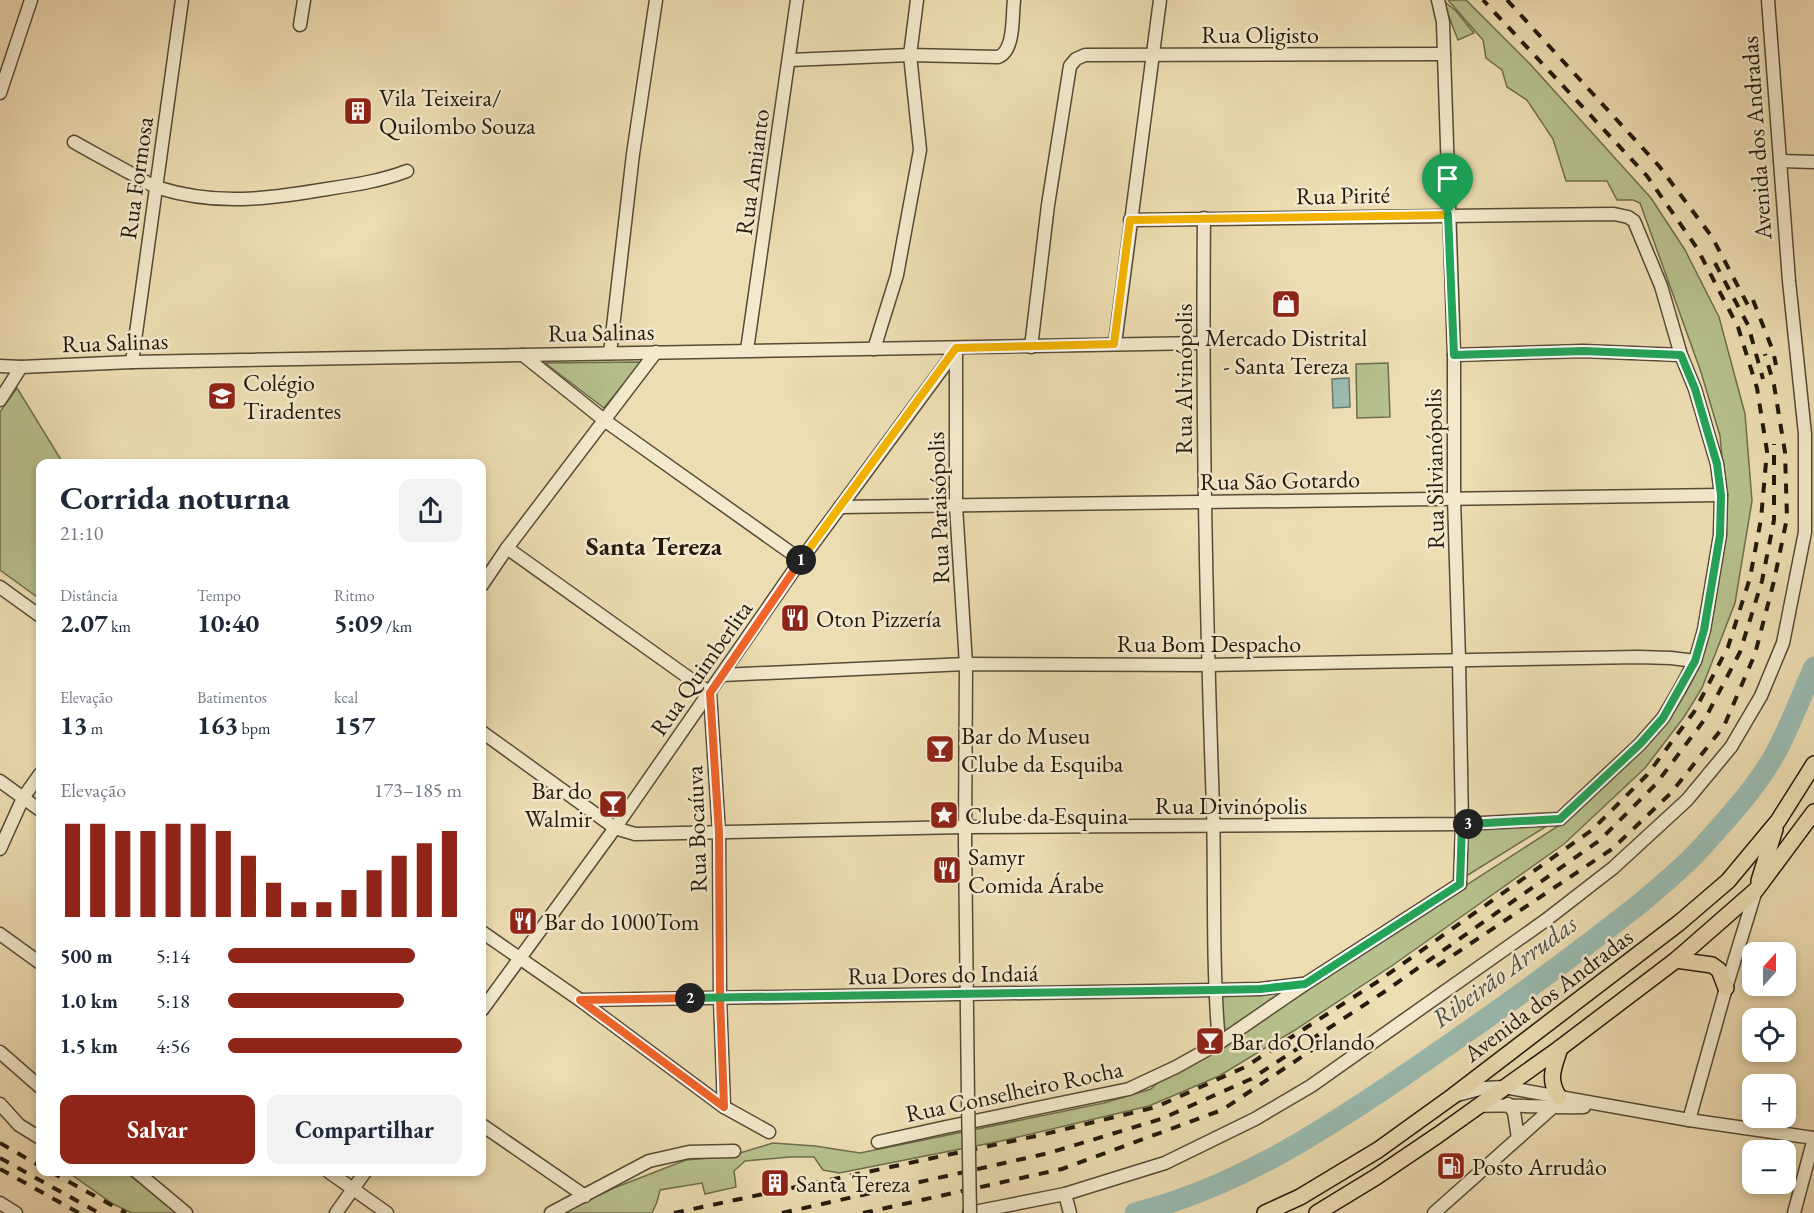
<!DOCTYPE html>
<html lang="pt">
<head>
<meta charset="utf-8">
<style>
  :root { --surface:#fff; --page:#f2f2f3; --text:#1f2937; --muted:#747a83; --accent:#8f2418 }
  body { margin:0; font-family:"EB Garamond",serif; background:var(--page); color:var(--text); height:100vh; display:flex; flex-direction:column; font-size:22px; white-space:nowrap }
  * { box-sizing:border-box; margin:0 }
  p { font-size:20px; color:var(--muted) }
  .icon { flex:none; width:33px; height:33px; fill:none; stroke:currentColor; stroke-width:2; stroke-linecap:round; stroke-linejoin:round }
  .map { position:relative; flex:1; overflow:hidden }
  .details { position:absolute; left:36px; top:459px; width:450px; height:717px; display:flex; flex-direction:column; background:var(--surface); border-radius:12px; box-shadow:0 3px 9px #0003 }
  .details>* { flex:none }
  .needle { width:39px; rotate:21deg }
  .fabs { position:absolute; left:1742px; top:942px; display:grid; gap:12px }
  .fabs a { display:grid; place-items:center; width:54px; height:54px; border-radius:12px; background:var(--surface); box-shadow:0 3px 9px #0003; font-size:30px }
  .pin { position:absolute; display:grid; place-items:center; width:51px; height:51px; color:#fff; margin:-62px -26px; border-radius:50% 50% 50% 0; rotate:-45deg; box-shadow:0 0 6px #0007 }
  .pin .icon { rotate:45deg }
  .km { position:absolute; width:30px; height:30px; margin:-15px; border-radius:50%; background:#222; color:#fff; font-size:16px; line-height:30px; text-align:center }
  .round { display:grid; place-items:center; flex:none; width:63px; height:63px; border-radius:12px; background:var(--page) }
  .headline { display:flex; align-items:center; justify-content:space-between; height:102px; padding:0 24px }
  h1 { font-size:33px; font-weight:700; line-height:45px }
  .stats { display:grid; grid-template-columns:repeat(3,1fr); gap:9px; height:102px; padding:6px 24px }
  .stats div { display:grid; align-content:center }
  .stats b { font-size:26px; font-weight:700 }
  .stats small { font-size:16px; font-weight:400 }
  .stats p { font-size:16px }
  .chart { height:168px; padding:12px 24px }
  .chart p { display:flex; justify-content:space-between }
  .chart svg { width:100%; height:108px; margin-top:6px; stroke:var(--accent); stroke-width:6 }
  .cta { display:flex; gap:12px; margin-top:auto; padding:12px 24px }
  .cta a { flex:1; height:69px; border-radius:12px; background:var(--accent); color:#fff; font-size:24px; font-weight:700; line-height:69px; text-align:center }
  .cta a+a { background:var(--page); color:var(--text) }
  ul { padding:0 24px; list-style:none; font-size:20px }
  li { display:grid; grid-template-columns:96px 72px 1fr; align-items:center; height:45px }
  li i { height:15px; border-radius:8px; background:var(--accent) }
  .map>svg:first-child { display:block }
  .green { fill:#b7c18d; stroke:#6d6e4d; stroke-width:1.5 }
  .water { fill:#9abbb1; stroke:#6a7b6f; stroke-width:1.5 }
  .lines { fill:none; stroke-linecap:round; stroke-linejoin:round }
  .river { stroke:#9abbb1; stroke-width:21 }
  .minor-casing { stroke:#564b36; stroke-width:15 }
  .major-casing { stroke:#231a0d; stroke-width:18 }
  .minor { stroke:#f3e9cd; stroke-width:12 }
  .major { stroke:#edddb2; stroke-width:15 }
  .rail { stroke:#231a0d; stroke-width:4; stroke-dasharray:10 10; stroke-linecap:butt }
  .minor-bridge-casing { stroke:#564b36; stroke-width:15; stroke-linecap:butt }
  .minor-bridge { stroke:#f3e9cd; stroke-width:12 }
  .split-1-casing { stroke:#fff; stroke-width:12 }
  .split-2-casing { stroke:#fff; stroke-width:12 }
  .split-3-casing { stroke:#fff; stroke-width:12 }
  .split-4-casing { stroke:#fff; stroke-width:12 }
  .split-1 { stroke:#f5b400; stroke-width:8 }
  .split-2 { stroke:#f0652b; stroke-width:8 }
  .split-3 { stroke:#22a559; stroke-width:8 }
  .split-4 { stroke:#22a559; stroke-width:8 }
  .labels { text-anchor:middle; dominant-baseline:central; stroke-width:5; stroke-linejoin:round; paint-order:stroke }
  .street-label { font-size:24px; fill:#231a0d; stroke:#f3e9cd }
  .poi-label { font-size:24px; fill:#231a0d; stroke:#f3e9cd; text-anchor:start }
  .neighbourhood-label { font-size:26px; font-weight:bold; fill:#231a0d; stroke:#f3e9cd }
  .water-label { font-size:26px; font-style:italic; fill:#4d5246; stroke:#f3e9cd }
</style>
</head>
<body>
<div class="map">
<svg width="1814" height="1213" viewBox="0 0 1814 1213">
  <rect width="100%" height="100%" fill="#edddb2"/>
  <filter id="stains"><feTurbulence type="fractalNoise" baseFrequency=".00333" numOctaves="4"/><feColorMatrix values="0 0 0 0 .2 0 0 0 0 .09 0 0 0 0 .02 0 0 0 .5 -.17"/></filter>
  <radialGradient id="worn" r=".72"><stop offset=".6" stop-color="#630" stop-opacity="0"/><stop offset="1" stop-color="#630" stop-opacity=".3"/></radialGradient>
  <g class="green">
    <path d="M1448,0H1466L1530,64L1651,198L1685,250L1719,317L1745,414L1752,501L1735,603L1702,688L1684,717L1645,768L1564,844L1393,965L1295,1030L1219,1076L1149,1106L1001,1141L839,1173L823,1170L814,1157H790L745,1161L734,1171L736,1187L705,1194L702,1183L660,1190L657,1202L652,1213H562L614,1188L686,1160L730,1156L773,1143L815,1146L860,1153L1104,1103L1151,1089L1159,1081L1310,986L1569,819L1628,760L1697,662L1726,501L1720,436L1701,372L1640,203L1633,200H1617L1607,181H1566L1553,139L1527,100L1507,87L1502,70L1486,58L1483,40Z"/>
    <path d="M1445,2L1456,11L1474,33L1458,40L1446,9Z"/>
    <path d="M641,362L604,408L545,363Z"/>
    <path d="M1388,363L1390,417L1357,418L1356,364Z"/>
    <path d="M17,388L63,463L40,464V599L0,570V412Z"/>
    <path d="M1555,821L1463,878L1465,826Z"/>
    <path d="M1295,989L1221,1037L1218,996Z"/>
    <path d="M68,1172H126L176,1213H132L113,1204Z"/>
  </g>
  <path class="water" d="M1349,378L1350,407L1333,408L1332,379Z"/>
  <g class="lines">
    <path class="river" d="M1135,1213C1231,1189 1315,1136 1396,1081C1440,1051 1483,1021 1526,990C1566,961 1604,932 1642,902C1663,884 1684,867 1702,847C1728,818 1756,788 1775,754C1790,727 1801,696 1814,667"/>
    <g class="minor-casing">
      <g id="minor">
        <path d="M300,25L304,0"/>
        <path d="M790,60L910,55L998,57C1015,51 1012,16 1014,0"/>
        <path d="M0,93L31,0"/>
        <path d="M74,142C93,153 112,163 130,173C140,178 149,185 159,188C217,206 268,199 327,189C354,185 381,181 407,171"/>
        <path d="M1780,161L1814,162"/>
        <path d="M1204,218C1202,415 1206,611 1213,808C1215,886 1212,965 1219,1043"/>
        <path d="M1115,344L1160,0"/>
        <path d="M1031,347L1048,205L1070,66L1076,59L1085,55L1444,54"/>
        <path d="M874,349L897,275L920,150L910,55L917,0"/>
        <path d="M956,349V506L966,664L965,841L968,1099"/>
        <path d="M747,350L797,0"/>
        <path d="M610,353L633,154L656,0"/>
        <path d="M523,355L604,420L801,560"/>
        <path d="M1454,355L1583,351L1681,355"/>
        <path d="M132,362L182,0"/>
        <path d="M0,366L21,367L132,362L1203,343"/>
        <path d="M0,400L21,367"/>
        <path d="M840,507L1721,495"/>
        <path d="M507,548L710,693L719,833L720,998L724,1107"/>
        <path d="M482,585L507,548L656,352"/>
        <path d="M0,587L40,616"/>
        <path d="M722,675L966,664L1208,665L1638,657L1671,658L1695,661"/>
        <path d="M482,732L615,828L635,834L965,827L1462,824L1560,819L1640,744L1663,718L1680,689L1695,661L1704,630L1720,535L1721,495L1717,464L1695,389L1681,355L1661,286L1634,221L1628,217L1614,214L1130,220"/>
        <path d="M0,781L40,810"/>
        <path d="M0,849L23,798L40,774"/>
        <path d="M482,932L580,1000L724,1107L769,1132"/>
        <path d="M0,934L40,963"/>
        <path d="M580,1000L1215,990L1260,989L1302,984"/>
        <path d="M482,1010L615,828L801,560L956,350"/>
        <path d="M0,1052L40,1087"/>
        <path d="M1457,1095L1484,1088L1504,1087L1689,1120L1814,1138"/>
        <path d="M0,1104L19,1125L40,1138"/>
        <path d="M1508,1104L1514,1112L1518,1138"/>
        <path d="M1477,1106C1513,1104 1548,1108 1584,1107"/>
        <path d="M1689,1120L1726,988L1756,890"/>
        <path d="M482,1125L585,1196"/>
        <path d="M878,1142L946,1127L1129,1089L1176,1067L1219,1043L1305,984L1460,884L1462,824L1459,660L1454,498V355L1444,54L1443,22L1438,0"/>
        <path d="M137,1172L186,1213"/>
        <path d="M329,1172L387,1213"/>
        <path d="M1065,1194L1070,1213"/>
        <path d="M0,1203L16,1213"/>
        <path d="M336,1213L365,1172"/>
        <path d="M551,1213L649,1161L689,1152L734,1151"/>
        <path d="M969,1213L1065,1194L1165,1163L1255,1119L1311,1086L1546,920L1613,868L1687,800L1731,747L1761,696L1783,643L1805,532V434L1789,281L1768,0"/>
        <path d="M1434,1213L1552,1108"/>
        <path d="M1794,1213L1814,1138"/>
      </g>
    </g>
    <g class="major-casing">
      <g id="major">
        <path d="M1759,881L1775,829"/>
        <path d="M1676,960L1712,965L1719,970L1726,988"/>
        <path d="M1559,1097C1547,1079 1554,1067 1560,1048"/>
        <path d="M1265,1213L1300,1197L1378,1150L1453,1096L1679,923L1728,881L1778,821L1814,764"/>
        <path d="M1317,1213L1376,1177L1438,1135L1560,1048L1676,960L1756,890L1814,812"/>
      </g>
    </g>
    <use href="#minor" class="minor"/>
    <use href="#major" class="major"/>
    <g class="rail">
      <path d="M1507,0L1659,166L1712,237L1751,311"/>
      <path d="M1715,263L1748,325L1763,379"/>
      <path d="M1753,300L1773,351L1776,365"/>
      <path d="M1437,966L1612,849L1671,793L1724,726L1755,654L1774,581L1787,518L1785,452L1774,385L1765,354"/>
      <path d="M0,1143L40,1166"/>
      <path d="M0,1158L99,1213"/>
      <path d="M0,1169L79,1213"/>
      <path d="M51,1172L126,1213"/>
      <path d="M674,1213L1041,1135L1156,1107L1245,1067L1377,982L1592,830L1647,775L1694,712L1728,647L1750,578L1761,519L1767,451L1757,388L1738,327L1697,248L1647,176L1483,0"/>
      <path d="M782,1213L1049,1153L1161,1119L1251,1079L1384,992L1600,840L1656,784L1705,719L1740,652L1762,581L1774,520V444"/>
      <path d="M863,1213L1062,1169L1222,1110L1312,1050"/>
    </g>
    <g class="minor-bridge-casing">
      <path id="minor-bridge" d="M968,1099L970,1213"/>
    </g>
    <use href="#minor-bridge" class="minor-bridge"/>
  </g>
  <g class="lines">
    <g class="split-1-casing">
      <path id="split-1" d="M801,560L956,348L1114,344L1130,220L1448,215"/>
    </g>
    <g class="split-2-casing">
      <path id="split-2" d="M690,998L580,1000L724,1107L720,998L719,833L710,693L801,560"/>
    </g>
    <g class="split-3-casing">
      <path id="split-3" d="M690,998L1215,990L1260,989L1305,984L1460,884L1462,824H1468"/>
    </g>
    <g class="split-4-casing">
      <path id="split-4" d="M1448,215L1454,355L1584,351L1681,355L1695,389L1707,430L1717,464L1721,495L1720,535L1704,630L1695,661L1663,718L1640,744L1560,819L1468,824"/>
    </g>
    <use href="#split-1" class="split-1"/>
    <use href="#split-2" class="split-2"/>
    <use href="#split-3" class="split-3"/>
    <use href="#split-4" class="split-4"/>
  </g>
  <defs>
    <g id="building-square" transform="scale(1.5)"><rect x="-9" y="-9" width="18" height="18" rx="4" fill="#8f2418" stroke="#f3e9cd"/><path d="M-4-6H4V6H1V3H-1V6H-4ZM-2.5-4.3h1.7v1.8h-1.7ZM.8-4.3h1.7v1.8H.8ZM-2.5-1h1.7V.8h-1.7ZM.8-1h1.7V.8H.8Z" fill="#fff"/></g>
    <g id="shop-square" transform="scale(1.5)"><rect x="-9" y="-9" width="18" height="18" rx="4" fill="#8f2418" stroke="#f3e9cd"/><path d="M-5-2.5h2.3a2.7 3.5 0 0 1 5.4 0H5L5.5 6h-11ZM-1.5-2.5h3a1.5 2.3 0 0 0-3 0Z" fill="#fff"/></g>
    <g id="school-square" transform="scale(1.5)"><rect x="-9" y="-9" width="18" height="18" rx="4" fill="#8f2418" stroke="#f3e9cd"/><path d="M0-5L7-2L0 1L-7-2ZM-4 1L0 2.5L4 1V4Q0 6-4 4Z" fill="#fff"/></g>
    <g id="restaurant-square" transform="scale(1.5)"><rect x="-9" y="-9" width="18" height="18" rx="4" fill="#8f2418" stroke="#f3e9cd"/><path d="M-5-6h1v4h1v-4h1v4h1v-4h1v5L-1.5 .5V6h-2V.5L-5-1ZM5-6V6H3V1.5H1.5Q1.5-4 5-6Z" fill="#fff"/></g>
    <g id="bar-square" transform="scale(1.5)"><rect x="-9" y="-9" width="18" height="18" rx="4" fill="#8f2418" stroke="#f3e9cd"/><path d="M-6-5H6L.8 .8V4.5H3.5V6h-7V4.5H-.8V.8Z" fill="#fff"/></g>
    <g id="sight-square" transform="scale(1.5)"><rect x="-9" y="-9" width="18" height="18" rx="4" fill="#8f2418" stroke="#f3e9cd"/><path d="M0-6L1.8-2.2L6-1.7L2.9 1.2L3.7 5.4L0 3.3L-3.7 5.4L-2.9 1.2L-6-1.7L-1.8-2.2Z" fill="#fff"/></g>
    <g id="fuel-square" transform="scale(1.5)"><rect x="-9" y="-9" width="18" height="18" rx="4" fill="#8f2418" stroke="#f3e9cd"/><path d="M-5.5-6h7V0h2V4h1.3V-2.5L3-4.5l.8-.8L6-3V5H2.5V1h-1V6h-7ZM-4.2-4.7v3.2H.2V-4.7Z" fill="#fff"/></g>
  </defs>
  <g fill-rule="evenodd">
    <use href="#building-square" x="358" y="111"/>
    <use href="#shop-square" x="1286" y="304"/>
    <use href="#school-square" x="222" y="396"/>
    <use href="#restaurant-square" x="795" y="618"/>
    <use href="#bar-square" x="940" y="749"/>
    <use href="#bar-square" x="613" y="804"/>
    <use href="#sight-square" x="944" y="815"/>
    <use href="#restaurant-square" x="947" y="870"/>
    <use href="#restaurant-square" x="523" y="921"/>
    <use href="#bar-square" x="1210" y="1041"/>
    <use href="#fuel-square" x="1451" y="1166"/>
    <use href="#building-square" x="775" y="1183"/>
  </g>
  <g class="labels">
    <g class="street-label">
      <text x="1260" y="34">Rua Oligisto</text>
      <text transform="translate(1756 138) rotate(-94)">Avenida dos Andradas</text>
      <text transform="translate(752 172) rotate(-82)">Rua Amianto</text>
      <text transform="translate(136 178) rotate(-82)">Rua Formosa</text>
      <text transform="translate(1343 195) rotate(-1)">Rua Pirité</text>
      <text transform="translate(601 332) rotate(-1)">Rua Salinas</text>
      <text transform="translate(115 342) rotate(-2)">Rua Salinas</text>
      <text transform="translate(1183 379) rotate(-90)">Rua Alvinópolis</text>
      <text transform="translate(1434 469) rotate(-91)">Rua Silvianópolis</text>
      <text transform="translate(1280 480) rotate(-1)">Rua São Gotardo</text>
      <text transform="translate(938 508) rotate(-92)">Rua Paraisópolis</text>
      <text x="1209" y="643">Rua Bom Despacho</text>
      <text transform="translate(701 668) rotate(-55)">Rua Quimberlita</text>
      <text x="1231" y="805">Rua Divinópolis</text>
      <text transform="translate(696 829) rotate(-92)">Rua Bocaíuva</text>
      <text transform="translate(943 974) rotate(-1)">Rua Dores do Indaiá</text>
      <text transform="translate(1548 995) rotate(-37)">Avenida dos Andradas</text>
      <text transform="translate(1014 1091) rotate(-12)">Rua Conselheiro Rocha</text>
    </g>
    <g class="poi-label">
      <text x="379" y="97">Vila Teixeira/<tspan x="379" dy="28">Quilombo Souza</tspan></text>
      <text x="1286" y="337" text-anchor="middle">Mercado Distrital<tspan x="1286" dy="28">- Santa Tereza</tspan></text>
      <text x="243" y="382">Colégio<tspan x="243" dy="28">Tiradentes</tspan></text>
      <text x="816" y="618">Oton Pizzería</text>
      <text x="961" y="735">Bar do Museu<tspan x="961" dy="28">Clube da Esquiba</tspan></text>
      <text x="592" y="790" text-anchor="end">Bar do<tspan x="592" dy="28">Walmir</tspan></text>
      <text x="965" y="815">Clube da Esquina</text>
      <text x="968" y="856">Samyr<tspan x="968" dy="28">Comida Árabe</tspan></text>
      <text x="544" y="921">Bar do 1000Tom</text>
      <text x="1231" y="1041">Bar do Orlando</text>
      <text x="1472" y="1166">Posto Arrudâo</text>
      <text x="796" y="1183">Santa Tereza</text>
    </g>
    <g class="neighbourhood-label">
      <text x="654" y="546">Santa Tereza</text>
    </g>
    <g class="water-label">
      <text transform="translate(1504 971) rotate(-36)">Ribeirão Arrudas</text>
    </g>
  </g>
  <rect width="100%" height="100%" filter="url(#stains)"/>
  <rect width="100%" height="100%" fill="url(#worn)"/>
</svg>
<div class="fabs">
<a><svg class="needle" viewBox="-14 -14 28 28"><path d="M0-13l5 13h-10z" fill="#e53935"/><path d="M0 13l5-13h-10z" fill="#747a83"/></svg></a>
<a><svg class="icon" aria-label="locate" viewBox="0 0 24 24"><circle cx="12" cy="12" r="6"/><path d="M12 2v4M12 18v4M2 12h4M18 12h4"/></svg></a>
<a>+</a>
<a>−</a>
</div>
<div class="pin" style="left:1448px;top:215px;background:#1e9e55"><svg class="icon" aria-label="arrive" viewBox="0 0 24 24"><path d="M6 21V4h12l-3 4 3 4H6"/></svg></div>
<b class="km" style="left:801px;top:560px">1</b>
<b class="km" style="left:690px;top:998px">2</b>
<b class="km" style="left:1468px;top:824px">3</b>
<section class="details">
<div class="headline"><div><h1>Corrida noturna</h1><p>21:10</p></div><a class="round"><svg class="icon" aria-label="share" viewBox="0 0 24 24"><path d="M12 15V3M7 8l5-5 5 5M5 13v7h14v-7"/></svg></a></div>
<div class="stats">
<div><p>Distância</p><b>2.07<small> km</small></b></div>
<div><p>Tempo</p><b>10:40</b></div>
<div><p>Ritmo</p><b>5:09<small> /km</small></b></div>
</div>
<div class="stats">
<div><p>Elevação</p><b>13<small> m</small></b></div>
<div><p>Batimentos</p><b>163<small> bpm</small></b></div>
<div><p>kcal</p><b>157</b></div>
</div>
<div class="chart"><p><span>Elevação</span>173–185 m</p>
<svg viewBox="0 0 160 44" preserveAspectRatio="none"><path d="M5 44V6M15 44V6M25 44V9M35 44V9M45 44V6M55 44V6M65 44V9M75 44V19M85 44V30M95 44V38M105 44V38M115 44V33M125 44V25M135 44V19M145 44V14M155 44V9"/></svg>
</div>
<ul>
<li><b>500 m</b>5:14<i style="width:80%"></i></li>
<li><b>1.0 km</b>5:18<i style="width:75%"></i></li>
<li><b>1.5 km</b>4:56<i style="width:100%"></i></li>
</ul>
<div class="cta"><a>Salvar</a><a>Compartilhar</a></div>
</section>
</div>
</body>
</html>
